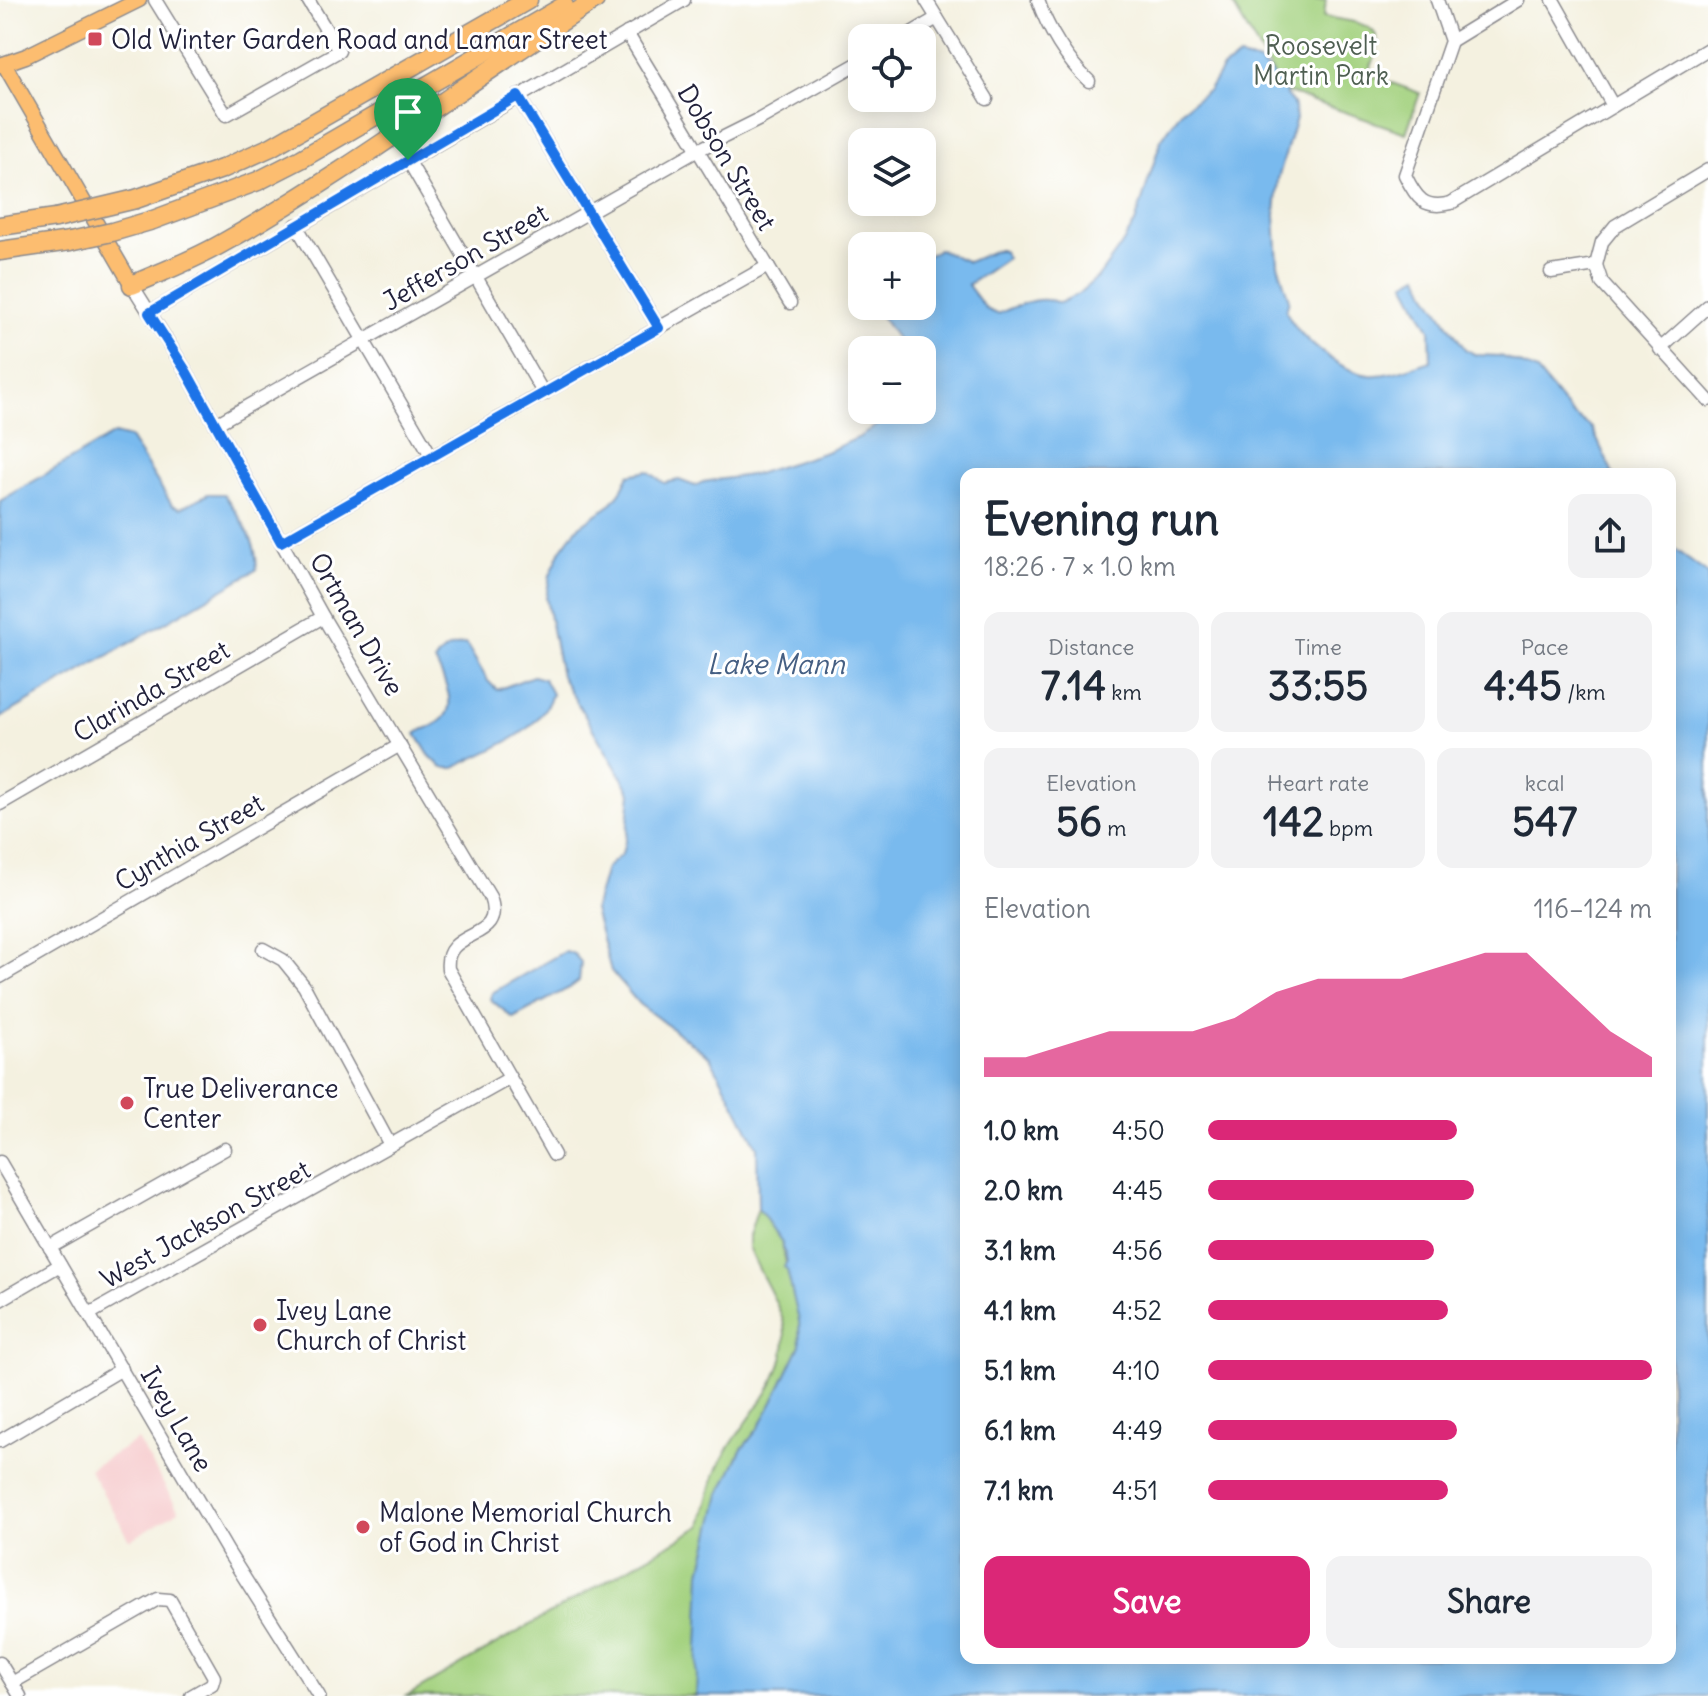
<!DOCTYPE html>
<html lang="en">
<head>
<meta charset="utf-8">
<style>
  :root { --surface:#fff; --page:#f2f2f3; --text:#1f2937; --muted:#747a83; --accent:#db2777 }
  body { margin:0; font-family:Delius,sans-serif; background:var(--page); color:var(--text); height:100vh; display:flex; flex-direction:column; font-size:30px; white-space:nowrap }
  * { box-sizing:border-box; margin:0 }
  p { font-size:26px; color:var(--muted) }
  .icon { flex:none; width:44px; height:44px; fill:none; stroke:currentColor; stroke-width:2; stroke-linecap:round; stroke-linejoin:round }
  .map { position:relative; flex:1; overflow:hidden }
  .panel { position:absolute; left:960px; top:468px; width:716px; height:1196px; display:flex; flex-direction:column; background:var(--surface); border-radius:16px; box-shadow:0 4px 20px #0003 }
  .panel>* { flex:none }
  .controls { position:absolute; left:848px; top:24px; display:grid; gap:16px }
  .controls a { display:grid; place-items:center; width:88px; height:88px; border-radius:16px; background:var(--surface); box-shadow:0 4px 20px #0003; font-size:40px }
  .pin { position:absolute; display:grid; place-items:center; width:68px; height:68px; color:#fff; margin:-82px -34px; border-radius:50% 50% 50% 0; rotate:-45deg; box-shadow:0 0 8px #0007 }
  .pin .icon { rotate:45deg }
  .round { display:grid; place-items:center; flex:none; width:84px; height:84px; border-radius:16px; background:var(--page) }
  .overview { display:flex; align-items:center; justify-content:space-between; height:136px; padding:0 24px }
  h1 { font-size:44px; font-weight:800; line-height:60px }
  .stats { display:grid; grid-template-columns:repeat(3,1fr); gap:12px; height:136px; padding:8px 24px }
  .stats div { display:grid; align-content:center; border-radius:16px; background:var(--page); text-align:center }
  .stats b { font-size:40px; font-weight:800 }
  .stats small { font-size:22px; font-weight:400 }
  .stats p { font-size:22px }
  .chart { height:224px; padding:16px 24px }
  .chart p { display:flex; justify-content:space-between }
  .chart svg { width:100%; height:144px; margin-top:8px; fill:var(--accent); opacity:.7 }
  .action { display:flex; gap:16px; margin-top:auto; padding:16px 24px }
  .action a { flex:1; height:92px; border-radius:16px; background:var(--accent); color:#fff; font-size:32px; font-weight:800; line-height:92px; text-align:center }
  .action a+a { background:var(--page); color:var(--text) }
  ul { padding:0 24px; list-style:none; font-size:26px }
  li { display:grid; grid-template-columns:128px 96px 1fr; align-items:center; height:60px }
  li i { height:20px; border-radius:10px; background:var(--accent) }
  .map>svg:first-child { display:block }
  .built { fill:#f7cfd0 }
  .green { fill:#a3d17e; stroke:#627a5c; stroke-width:2 }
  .water { fill:#79baee; stroke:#4e6e94; stroke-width:2 }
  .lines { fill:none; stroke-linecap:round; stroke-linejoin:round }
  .minor-casing { stroke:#8b8a8e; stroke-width:15 }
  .major-casing { stroke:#8b8a8e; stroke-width:17 }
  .highway-casing { stroke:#8b8a8e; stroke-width:21 }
  .minor { stroke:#fff; stroke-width:12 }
  .major { stroke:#fcbd6f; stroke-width:14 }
  .highway { stroke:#fcbd6f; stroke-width:18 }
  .highway-bridge-casing { stroke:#8b8a8e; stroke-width:21; stroke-linecap:butt }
  .highway-bridge { stroke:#fcbd6f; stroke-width:18 }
  .route-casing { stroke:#fff; stroke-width:16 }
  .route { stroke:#1a73e8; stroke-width:10 }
  .poi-dot { fill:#d1495b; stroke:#fff; stroke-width:3 }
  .labels { text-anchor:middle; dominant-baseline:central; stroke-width:6; stroke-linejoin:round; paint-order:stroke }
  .poi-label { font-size:26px; fill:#22223b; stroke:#fff; text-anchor:start }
  .park-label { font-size:26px; fill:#4f5f52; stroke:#fff }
  .street-label { font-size:26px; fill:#22223b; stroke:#fff }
  .water-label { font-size:28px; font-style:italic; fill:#455f83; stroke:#fff }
</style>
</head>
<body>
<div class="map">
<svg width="1708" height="1696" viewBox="0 0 1708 1696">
  <rect width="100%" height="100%" fill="#fff"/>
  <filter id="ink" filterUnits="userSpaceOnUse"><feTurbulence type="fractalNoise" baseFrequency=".0125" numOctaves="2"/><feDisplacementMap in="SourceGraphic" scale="16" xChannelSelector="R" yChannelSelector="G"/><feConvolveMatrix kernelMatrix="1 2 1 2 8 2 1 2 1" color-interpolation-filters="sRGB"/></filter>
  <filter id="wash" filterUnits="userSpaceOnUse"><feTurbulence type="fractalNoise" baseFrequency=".006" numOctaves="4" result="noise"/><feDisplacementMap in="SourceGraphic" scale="32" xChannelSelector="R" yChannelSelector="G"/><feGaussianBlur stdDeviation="1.8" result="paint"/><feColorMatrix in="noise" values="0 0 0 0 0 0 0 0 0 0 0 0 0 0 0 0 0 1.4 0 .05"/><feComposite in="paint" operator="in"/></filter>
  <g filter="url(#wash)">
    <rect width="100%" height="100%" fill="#f4f1e0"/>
    <path class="built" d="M138,1440L179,1511L130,1540L89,1469Z"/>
    <g class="green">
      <path d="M1230,0H1326L1324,17C1364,23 1395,25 1367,74L1420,93L1406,133L1283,91Z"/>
      <path d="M758,1208L781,1241L799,1321L800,1345L773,1402L758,1429L741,1450L720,1494L767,1696H407L701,1526C707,1501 713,1473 727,1451C750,1412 792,1376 784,1325C780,1303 757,1271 749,1247V1236Z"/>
    </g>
    <g class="water">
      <path d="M1239,57L1259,62L1274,76L1293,104L1296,118L1278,179L1275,215L1278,264L1289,300L1286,311C1297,337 1341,372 1369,375C1388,377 1413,366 1431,361L1430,330L1405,283L1419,275L1425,290L1465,349L1476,355L1501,356L1537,371L1571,413L1592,428L1613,474H966V1658H1670V546L1708,574V1696H696L701,1572L720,1494L741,1450L758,1429L773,1402L800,1345L799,1321L787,1270L784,1267L787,1261L781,1241L758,1208L757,1147L710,1057L639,1004L611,971L594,910L606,868L622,854L627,833L631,793L561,676L546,598L550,575L561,550L578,527L610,505L620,493L629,475L648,471L664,483L679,480L695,486L703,482L756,474L826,452L860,437L898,410H922V350H905L876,309L877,306H922V259L939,249L968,262L996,250H1002L1007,258L968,285L986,309L997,314C1018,306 1037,294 1060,303L1078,294L1099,276L1120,247L1135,223L1161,140L1182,110L1209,90L1222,69Z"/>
      <path d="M114,434L130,438L172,505L181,508L208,494H224C238,515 260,543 256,570L0,718V501Z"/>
      <path d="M466,644L488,681L497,690L533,676L544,679L552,694C537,737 490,748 454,768H442L429,755L416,734C421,729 427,729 434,725C462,711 445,682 435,661C443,648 452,646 466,644Z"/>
      <path d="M565,951L574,954L581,962L579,981L571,987L513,1018L490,999L492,993Z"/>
    </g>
  </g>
  <g filter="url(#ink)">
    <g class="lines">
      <g class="minor-casing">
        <g id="minor">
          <path d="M155,0L226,115L339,51L308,0"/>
          <path d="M926,0L987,99"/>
          <path d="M1038,0C1047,28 1067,61 1089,81"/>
          <path d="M1437,0L1451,41L1405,175C1416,198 1424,210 1451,203L1708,49"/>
          <path d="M1553,0L1613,106"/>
          <path d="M627,33L790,303"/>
          <path d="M903,38L937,18"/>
          <path d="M1451,41L1518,0"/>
          <path d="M518,96L659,328"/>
          <path d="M408,160L544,394"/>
          <path d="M296,225L432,457"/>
          <path d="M1596,265L1602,283L1708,400"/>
          <path d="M1596,265L1602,242L1615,226L1708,170"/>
          <path d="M1551,272L1596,265"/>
          <path d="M132,285L186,371L323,617L490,897C507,944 443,926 448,969L554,1155"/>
          <path d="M149,313L684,0"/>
          <path d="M1660,349L1708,306"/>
          <path d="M216,424L698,150L760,119L862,61"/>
          <path d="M281,542L768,266"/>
          <path d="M0,804L323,617"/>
          <path d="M263,949L283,960L304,986L390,1145"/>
          <path d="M0,977L400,745"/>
          <path d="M0,1162L228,1552L319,1696"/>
          <path d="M50,1248L225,1149"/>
          <path d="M0,1300L60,1265"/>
          <path d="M89,1314L510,1078"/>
          <path d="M0,1441L122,1369"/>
          <path d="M0,1663L20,1696"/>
          <path d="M12,1683L158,1599L170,1600L214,1677L212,1684L191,1696"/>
        </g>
      </g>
      <g class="major-casing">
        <g id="major">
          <path d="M4,64L132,285"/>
          <path d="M0,65L26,56L139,0"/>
        </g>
      </g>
      <g class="highway-casing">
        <g id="highway">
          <path d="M136,199L222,169L271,147L528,0"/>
          <path d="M153,220L258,181L301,159L564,6"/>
          <path d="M0,226L56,218"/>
          <path d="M0,251L70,241"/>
          <path d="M132,285C162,272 193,260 221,244C351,171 470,80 595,0"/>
        </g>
      </g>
      <use href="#minor" class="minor"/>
      <use href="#major" class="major"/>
      <use href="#highway" class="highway"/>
      <g class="highway-bridge-casing">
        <g id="highway-bridge">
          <path d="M56,218L136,199"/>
          <path d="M70,241L112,232L153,220"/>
        </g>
      </g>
      <use href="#highway-bridge" class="highway-bridge"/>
    </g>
  </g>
  <g class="lines" filter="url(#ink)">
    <g class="route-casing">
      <path id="route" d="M518,96L659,328L281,542L186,371L149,313Z"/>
    </g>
    <use href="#route" class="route"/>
  </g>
  <g class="poi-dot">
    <rect x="87" y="31" width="16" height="16" rx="4"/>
    <circle cx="127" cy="1103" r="8"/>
    <circle cx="260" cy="1325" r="8"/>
    <circle cx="363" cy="1527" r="8"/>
  </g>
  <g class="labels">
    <g class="poi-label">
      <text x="111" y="39">Old Winter Garden Road and Lamar Street</text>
      <text x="143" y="1088">True Deliverance<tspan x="143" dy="30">Center</tspan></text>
      <text x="276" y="1310">Ivey Lane<tspan x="276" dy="30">Church of Christ</tspan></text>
      <text x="379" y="1512">Malone Memorial Church<tspan x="379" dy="30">of God in Christ</tspan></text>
    </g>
    <g class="park-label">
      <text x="1321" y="45">Roosevelt<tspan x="1321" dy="30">Martin Park</tspan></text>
    </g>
    <g class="street-label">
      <text transform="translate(727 157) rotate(59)">Dobson Street</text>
      <text transform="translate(465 257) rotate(-30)">Jefferson Street</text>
      <text transform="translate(357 624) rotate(60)">Ortman Drive</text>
      <text transform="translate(151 691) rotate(-30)">Clarinda Street</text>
      <text transform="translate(189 842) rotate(-30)">Cynthia Street</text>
      <text transform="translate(205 1224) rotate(-29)">West Jackson Street</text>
      <text transform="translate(177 1419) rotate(60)">Ivey Lane</text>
    </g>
    <g class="water-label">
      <text x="776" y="664">Lake Mann</text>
    </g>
  </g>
</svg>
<div class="controls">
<a><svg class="icon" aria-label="locate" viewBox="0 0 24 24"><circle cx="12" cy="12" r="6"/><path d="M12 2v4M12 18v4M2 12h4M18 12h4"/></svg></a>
<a><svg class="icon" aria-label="layers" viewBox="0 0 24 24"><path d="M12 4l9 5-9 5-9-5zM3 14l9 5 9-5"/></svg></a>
<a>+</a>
<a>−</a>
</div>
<div class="pin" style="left:408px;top:160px;background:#1e9e55"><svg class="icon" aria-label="arrive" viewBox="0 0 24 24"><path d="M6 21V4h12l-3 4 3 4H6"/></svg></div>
<section class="panel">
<div class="overview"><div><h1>Evening run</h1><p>18:26 · 7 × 1.0 km</p></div><a class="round"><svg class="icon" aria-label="share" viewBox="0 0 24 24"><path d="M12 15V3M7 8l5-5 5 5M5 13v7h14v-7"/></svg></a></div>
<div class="stats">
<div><p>Distance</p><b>7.14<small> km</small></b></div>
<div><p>Time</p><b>33:55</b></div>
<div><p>Pace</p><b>4:45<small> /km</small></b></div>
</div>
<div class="stats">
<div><p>Elevation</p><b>56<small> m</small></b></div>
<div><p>Heart rate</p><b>142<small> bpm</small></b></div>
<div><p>kcal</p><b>547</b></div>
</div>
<div class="chart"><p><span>Elevation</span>116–124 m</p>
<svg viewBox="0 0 160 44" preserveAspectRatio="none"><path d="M0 44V38L10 38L20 34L30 30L40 30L50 30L60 26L70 18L80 14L90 14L100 14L110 10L120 6L130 6L140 18L150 30L160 38V44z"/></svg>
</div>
<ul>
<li><b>1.0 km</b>4:50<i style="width:56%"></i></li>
<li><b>2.0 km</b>4:45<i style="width:60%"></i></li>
<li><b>3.1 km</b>4:56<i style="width:51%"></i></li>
<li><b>4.1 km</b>4:52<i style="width:54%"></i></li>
<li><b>5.1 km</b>4:10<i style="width:100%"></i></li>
<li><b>6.1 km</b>4:49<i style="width:56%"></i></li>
<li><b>7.1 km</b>4:51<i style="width:54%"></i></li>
</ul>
<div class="action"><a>Save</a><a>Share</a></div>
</section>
</div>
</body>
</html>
